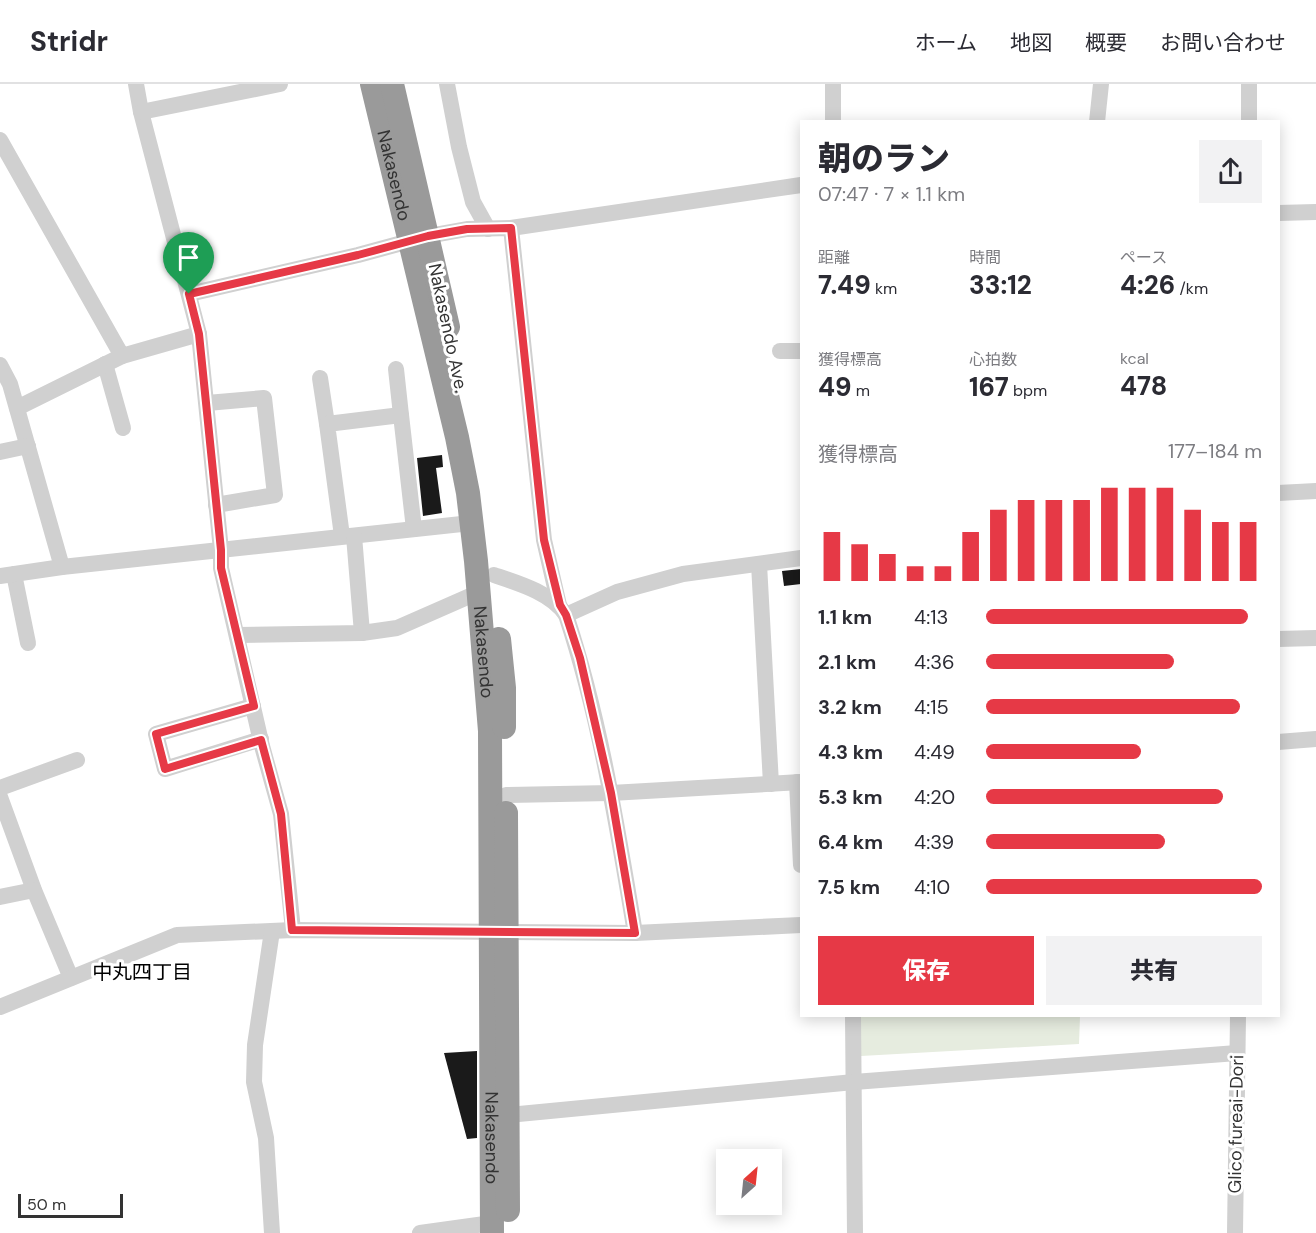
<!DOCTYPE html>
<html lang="ja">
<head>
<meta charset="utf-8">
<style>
  :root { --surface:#fff; --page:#f2f2f3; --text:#2b2b33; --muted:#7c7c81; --line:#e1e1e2; --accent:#e63946 }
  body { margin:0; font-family:"DM Sans","Noto Sans JP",sans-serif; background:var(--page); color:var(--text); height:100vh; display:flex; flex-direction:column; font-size:22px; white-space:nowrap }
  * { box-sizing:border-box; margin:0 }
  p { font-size:20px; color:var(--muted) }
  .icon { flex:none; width:33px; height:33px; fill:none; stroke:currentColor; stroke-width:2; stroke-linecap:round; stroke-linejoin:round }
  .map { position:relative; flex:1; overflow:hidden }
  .panel { position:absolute; left:800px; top:36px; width:480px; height:897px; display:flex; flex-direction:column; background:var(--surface); border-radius:0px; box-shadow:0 3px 15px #0003 }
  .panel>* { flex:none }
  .needle { width:39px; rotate:27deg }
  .fabs { position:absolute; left:716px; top:1065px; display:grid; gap:12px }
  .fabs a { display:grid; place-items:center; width:66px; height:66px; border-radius:0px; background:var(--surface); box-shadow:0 3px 15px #0003; font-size:30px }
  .scale { position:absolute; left:18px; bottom:15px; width:105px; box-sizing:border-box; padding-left:6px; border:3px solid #333; border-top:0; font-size:16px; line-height:21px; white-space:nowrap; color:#333; -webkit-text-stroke:4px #fff; paint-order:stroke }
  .pin { position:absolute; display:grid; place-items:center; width:51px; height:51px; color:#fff; margin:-62px -26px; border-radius:50% 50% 50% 0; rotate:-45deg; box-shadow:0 0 6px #0007 }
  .pin .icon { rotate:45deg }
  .round { display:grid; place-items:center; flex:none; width:63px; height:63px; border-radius:0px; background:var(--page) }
  .head { display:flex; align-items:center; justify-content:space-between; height:102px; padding:0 18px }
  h1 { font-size:33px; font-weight:800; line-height:45px }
  .figures { display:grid; grid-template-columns:repeat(3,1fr); gap:9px; height:102px; padding:6px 18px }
  .figures div { display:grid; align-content:center }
  .figures b { font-size:26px; font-weight:800 }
  .figures small { font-size:16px; font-weight:400 }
  .figures p { font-size:16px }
  .chart { height:168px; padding:12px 18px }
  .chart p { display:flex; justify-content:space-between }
  .chart svg { width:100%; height:108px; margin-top:6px; stroke:var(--accent); stroke-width:6 }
  .button { display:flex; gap:12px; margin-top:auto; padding:12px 18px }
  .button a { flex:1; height:69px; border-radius:0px; background:var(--accent); color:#fff; font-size:24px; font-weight:800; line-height:69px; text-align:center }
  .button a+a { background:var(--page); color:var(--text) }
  ul { padding:0 18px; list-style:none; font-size:20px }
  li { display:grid; grid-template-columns:96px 72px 1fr; align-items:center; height:45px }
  li i { height:15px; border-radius:8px; background:var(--accent) }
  header { display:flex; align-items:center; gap:36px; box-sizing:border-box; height:84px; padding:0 30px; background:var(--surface); border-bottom:2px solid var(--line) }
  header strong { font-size:28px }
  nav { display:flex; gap:33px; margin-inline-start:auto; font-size:21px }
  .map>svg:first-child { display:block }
  .green { fill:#e6ecdf }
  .building { fill:#1a1a1a }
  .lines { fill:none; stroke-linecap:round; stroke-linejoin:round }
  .minor { stroke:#d0d0d0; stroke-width:16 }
  .highway { stroke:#9a9a9a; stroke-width:24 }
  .route-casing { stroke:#fff; stroke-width:12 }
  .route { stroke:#e63946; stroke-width:8 }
  .labels { text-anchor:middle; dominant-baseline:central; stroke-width:6; stroke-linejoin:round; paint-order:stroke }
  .street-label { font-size:18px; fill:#333; stroke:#fff }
  .neighbourhood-label { font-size:20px; fill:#000; stroke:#fff }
</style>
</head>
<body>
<header>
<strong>Stridr</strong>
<nav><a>ホーム</a><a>地図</a><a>概要</a><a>お問い合わせ</a></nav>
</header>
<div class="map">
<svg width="1316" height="1149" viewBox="0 0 1316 1149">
  <rect width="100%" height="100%" fill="#fff"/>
  <path class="green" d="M859,932H1080L1079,960L861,972Z"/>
  <g class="building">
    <path d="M442,371L443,383L436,384L442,429L423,432L417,374Z"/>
    <path d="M801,485V500L784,502L782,487Z"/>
    <path d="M477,967V1054L467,1055L444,969Z"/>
  </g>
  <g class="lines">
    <g class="minor">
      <path d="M136,0L141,28L199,250L221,466V484L262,662L281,730L293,846"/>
      <path d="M447,0L459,63L473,118L488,145"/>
      <path d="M141,28L280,0"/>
      <path d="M833,38V0"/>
      <path d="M1097,38L1101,0"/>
      <path d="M1249,38V0"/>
      <path d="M0,56L122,272L199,250"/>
      <path d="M1278,129L1316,128"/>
      <path d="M511,144L801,101"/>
      <path d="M189,210L358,171L428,152L467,145L511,144L544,456L559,521"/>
      <path d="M780,267H801"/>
      <path d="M105,280L123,344"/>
      <path d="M0,281L10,300L62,483L471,439"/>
      <path d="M396,285L401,331"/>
      <path d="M320,294L327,340"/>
      <path d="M207,319L264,314L275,411L216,421"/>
      <path d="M17,324L122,272"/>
      <path d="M0,368L28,362"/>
      <path d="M1278,409L1316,407"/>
      <path d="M342,452L327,340L401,331L414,445"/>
      <path d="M354,452L362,549"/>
      <path d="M759,480L771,700"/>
      <path d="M14,490L28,559"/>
      <path d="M494,491C518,499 552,509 566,531L617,508L683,490L801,474"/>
      <path d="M0,492L62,483"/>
      <path d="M566,531C600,634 617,742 635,849"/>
      <path d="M237,551L362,549L397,544L479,508"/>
      <path d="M1278,555L1316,554"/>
      <path d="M253,622L156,650L165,685L261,655"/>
      <path d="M1278,658L1316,655"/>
      <path d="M797,698L801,781"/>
      <path d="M0,704L77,676"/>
      <path d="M506,711L611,709L801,698"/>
      <path d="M0,713L34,806L71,894"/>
      <path d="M0,813L34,806"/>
      <path d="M0,923L177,851L293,846L635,849L801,841"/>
      <path d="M853,932L855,1149"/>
      <path d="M508,1031L854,998L1237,969"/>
      <path d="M272,1149L266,1054L254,998L255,961L272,847"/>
      <path d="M420,1149L492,1139"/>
      <path d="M1235,1149L1238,932"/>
    </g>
    <g class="highway">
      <path id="s1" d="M372,0L457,353L468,409L476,477L490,647L492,1149"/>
      <path d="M392,0L448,243"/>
      <path d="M499,555L504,604V643"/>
      <path d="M506,729L508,1126"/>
    </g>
  </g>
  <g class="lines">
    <g class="route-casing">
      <path id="route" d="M511,144L544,456L560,521L566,531L580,574L611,709L635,849L292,846L281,730L261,656L165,685L156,650L254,622L221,484V466L199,250L189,210L358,171L428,152L467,145Z"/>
    </g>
    <use href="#route" class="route"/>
  </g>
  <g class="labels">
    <g class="street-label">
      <text stroke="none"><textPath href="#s1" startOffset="94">Nakasendo</textPath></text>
      <text transform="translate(448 244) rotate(78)">Nakasendo Ave.</text>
      <text stroke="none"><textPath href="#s1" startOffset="580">Nakasendo</textPath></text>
      <text transform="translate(1236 1040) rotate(-89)">Glico fureai-Dori</text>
      <text stroke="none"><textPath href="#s1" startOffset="1066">Nakasendo</textPath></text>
    </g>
    <g class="neighbourhood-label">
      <text x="142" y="888">中丸四丁目</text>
    </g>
  </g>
</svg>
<div class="fabs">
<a><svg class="needle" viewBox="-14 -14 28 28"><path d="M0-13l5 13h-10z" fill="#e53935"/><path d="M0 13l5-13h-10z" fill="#7c7c81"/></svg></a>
</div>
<div class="scale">50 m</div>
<div class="pin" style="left:189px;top:210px;background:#1e9e55"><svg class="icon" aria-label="arrive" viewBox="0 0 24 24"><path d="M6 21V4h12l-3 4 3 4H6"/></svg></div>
<section class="panel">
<div class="head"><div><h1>朝のラン</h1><p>07:47 · 7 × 1.1 km</p></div><a class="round"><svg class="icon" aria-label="share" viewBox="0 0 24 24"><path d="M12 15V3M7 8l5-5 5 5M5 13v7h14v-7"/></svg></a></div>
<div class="figures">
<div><p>距離</p><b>7.49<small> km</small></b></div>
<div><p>時間</p><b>33:12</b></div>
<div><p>ペース</p><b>4:26<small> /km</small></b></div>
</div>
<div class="figures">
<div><p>獲得標高</p><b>49<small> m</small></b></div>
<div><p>心拍数</p><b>167<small> bpm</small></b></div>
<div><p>kcal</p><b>478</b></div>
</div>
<div class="chart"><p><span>獲得標高</span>177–184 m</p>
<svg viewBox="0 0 160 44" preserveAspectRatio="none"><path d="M5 44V24M15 44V29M25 44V33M35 44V38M45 44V38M55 44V24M65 44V15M75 44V11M85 44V11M95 44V11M105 44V6M115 44V6M125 44V6M135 44V15M145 44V20M155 44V20"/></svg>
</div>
<ul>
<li><b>1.1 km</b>4:13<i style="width:95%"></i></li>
<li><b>2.1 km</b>4:36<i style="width:68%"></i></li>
<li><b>3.2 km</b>4:15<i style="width:92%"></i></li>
<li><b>4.3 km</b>4:49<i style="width:56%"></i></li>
<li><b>5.3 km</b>4:20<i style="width:86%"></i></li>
<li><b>6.4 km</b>4:39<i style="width:65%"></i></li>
<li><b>7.5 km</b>4:10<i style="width:100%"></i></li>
</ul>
<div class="button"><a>保存</a><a>共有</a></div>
</section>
</div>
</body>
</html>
